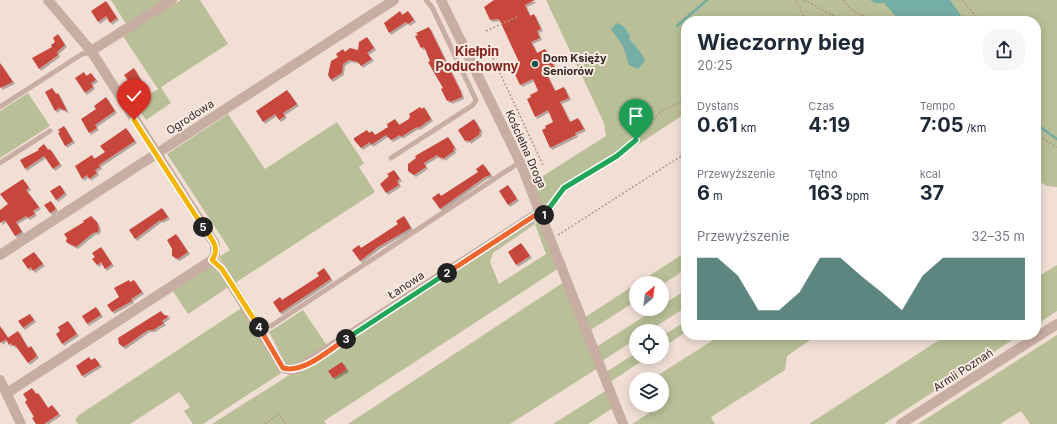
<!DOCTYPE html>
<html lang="pl">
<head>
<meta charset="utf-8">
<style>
  :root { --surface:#fff; --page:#f6f6f7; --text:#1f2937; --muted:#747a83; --accent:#1b544d }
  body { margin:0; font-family:Inter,sans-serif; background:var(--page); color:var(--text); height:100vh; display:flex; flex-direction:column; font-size:15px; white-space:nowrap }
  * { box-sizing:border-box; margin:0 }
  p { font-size:13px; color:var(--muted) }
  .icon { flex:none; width:22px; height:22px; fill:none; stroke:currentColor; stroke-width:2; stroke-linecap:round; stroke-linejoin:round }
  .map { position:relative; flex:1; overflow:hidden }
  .drawer { position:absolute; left:681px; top:16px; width:360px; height:324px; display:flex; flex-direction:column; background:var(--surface); border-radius:16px; box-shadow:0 2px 10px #0003 }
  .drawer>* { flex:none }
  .needle { width:26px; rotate:29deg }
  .tools { position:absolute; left:629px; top:276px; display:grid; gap:8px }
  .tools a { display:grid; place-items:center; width:40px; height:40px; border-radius:50%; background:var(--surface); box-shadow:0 2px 10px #0003; font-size:20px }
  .pin { position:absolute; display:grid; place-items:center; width:34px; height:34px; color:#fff; margin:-41px -17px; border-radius:50% 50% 50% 0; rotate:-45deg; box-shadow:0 0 4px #0007 }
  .pin .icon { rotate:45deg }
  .km { position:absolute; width:20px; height:20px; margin:-10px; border-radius:50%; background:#222; color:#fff; font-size:11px; line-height:20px; text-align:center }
  .round { display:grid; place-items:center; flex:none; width:42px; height:42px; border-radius:16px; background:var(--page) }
  .overview { display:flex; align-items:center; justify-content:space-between; height:68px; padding:0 16px }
  h1 { font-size:22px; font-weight:700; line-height:30px }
  .figures { display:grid; grid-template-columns:repeat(3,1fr); gap:6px; height:68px; padding:4px 16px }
  .figures div { display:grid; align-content:center }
  .figures b { font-size:20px; font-weight:700 }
  .figures small { font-size:11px; font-weight:400 }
  .figures p { font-size:11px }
  .chart { height:112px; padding:8px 16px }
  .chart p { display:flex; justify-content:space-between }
  .chart svg { width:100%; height:72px; margin-top:4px; fill:var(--accent); opacity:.7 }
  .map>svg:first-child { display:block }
  .green { fill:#b9bf97; fill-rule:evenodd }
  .water { fill:#75aea5 }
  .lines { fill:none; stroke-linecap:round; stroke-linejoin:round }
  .stream { stroke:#75aea5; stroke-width:2.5 }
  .building { fill:#c7463e; filter:url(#shadow) }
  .path { stroke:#b4978d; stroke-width:1.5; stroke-dasharray:2 2; stroke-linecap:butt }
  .service { stroke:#c8ada3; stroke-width:5 }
  .minor { stroke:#c8ada3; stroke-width:10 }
  .split-1-casing { stroke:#fff; stroke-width:8 }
  .split-2-casing { stroke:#fff; stroke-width:8 }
  .split-3-casing { stroke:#fff; stroke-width:8 }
  .split-4-casing { stroke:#fff; stroke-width:8 }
  .split-5-casing { stroke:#fff; stroke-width:8 }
  .split-6-casing { stroke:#fff; stroke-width:8 }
  .split-1 { stroke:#22a559; stroke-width:5 }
  .split-2 { stroke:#f0652b; stroke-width:5 }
  .split-3 { stroke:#22a559; stroke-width:5 }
  .split-4 { stroke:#f0652b; stroke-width:5 }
  .split-5 { stroke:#f5b400; stroke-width:5 }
  .split-6 { stroke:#f5b400; stroke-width:5 }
  .poi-dot { fill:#1b544d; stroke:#f9eae2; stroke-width:1.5 }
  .labels { text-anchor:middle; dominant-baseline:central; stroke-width:4; stroke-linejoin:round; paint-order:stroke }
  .poi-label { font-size:11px; font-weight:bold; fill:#332725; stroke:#f9eae2; text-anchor:start }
  .street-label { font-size:11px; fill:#332725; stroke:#f9eae2 }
  .quarter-label { font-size:13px; font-weight:bold; fill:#82231e; stroke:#f9eae2 }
</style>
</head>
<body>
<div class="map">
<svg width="1057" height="424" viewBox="0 0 1057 424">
  <defs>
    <filter id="shadow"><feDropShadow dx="2" dy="2" stdDeviation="0" flood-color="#0004"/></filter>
  </defs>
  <rect width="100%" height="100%" fill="#f1dfd6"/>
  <g class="green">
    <path d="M111,0H169L128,27Z"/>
    <path d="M181,0H200L228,44L161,87L171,103L146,120L135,104L158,89L123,36Z"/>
    <path d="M546,0H1057V187L1047,186L1036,180V21H686V113L541,208L532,183L606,136L604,123Z"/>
    <path d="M28,93L50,126L0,158V111Z"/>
    <path d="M228,114L265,169L337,122L364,163L359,167L375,192L235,283L219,257L230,250L167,154Z"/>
    <path d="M534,220L535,224L541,221L559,268L324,421L326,424H212ZM535,224L546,254L499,284L490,262L493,253Z"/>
    <path d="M686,252V269L662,285V283H638Z"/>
    <path d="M207,265L216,266L230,286L188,314L171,288Z"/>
    <path d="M1057,265V311L1036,325V278Z"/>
    <path d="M564,282L598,368L510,424H348Z"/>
    <path d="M636,284V301L589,331L584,318Z"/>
    <path d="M686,290V307L649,331H636V339L602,361L596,347L656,309H662V305Z"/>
    <path d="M243,307L276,361L281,373L203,424H193L184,411L190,407L179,392L130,424H78L75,420L79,415Z"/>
    <path d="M303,310L328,347L296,367L287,366L269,332Z"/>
    <path d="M686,321V332L662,348V336Z"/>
    <path d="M721,335H811L813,338L787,356L785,370L711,417L715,424H632L663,404L662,379H652Z"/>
    <path d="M947,335H1020L884,424H809Z"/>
    <path d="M1057,335V424H1030L1021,411L1000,424H918Z"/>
    <path d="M636,353V357H648L610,382L606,372Z"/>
    <path d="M607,390L613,408L588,424H553Z"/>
  </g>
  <g class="water">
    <path d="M870,0H950L965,21H900L884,3H875Z"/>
    <path d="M617,23C624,25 627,30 630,36L629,39C636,46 641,51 645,61L638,69L629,65L623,46L611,29Z"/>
  </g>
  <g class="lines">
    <g class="stream">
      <path d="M677,26L707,0"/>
      <path d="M1036,124L1057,139"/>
    </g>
  </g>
  <g class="building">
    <path d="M494,0H535L525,5L530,16L534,14L541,29L537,31L540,38L531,42L537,53L545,49L551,58L554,67L545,71L555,91L564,87L569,98L560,102L570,122L578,118L584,129L575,133L576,135L550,148L542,130L546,128L545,126L553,122L548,110L535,117L527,99L531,97L530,95L538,91L533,79L520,85L511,66L519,62L499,19L490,20L484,7Z"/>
    <path d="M106,1L117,18L110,23L106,16L98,22L91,11Z"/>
    <path d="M400,11L402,15L408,11L414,20L408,24L406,22L389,33L384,23Z"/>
    <path d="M429,27L461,92L462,97L450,102L449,100L447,101L441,89L443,88L428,62L430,61L425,49L423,47L421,48L415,36L418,35L416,33Z"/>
    <path d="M58,34L65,45L57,52L58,55L39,69L32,58L52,47L51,45L55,42L53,38Z"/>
    <path d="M367,37L374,48L367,53L372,59L361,66L358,62L349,60L343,64L342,73L331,80L328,75L331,61L338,57L336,54L343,49L345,52L350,48L358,50L359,42Z"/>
    <path d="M0,63L13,82L0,88Z"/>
    <path d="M134,68L143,84L135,90L124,75Z"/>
    <path d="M84,72L86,76L91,73L96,80L91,83L93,87L85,93L75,78Z"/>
    <path d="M52,88L56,94L58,93L67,111L59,108L55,111L45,92Z"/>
    <path d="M287,90L297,104L283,113L285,116L279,120L275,114L263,122L256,111Z"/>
    <path d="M106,97L115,111L95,125L97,128L89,133L81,119L96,109L94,106Z"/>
    <path d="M420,107L422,109L424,107L431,119L420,127L415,128L401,137L400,135L391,140L386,135L371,145L370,142L361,148L354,140V138L367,130L369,133L372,131L375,135L388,127L387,124L395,119L399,125L409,119L410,116L409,114Z"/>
    <path d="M474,119L481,131L479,132L480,134L469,142L468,140L465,141L458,130Z"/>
    <path d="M64,126L73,141L65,146L58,133L60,132L58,130Z"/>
    <path d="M126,128L135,141L99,165L100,167L95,170L97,173L89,179L87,175L82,179L75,166L92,155L94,159L105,152L100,146Z"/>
    <path d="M448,137L455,148L453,149L454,151L443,159L442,157L440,158L437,155L424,163L426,167L414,175L408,171V164L416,158L415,156Z"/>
    <path d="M44,144L48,150L50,149L60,164L53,169L44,156L25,169L20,160L39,150L38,149Z"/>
    <path d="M483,164L491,175L485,177L440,209L432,198L439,193L441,196L478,172L476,169Z"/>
    <path d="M394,170L400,179L397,181L399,185L386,193L380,184L389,176L387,174Z"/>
    <path d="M23,179L29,188L26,190L39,207L33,211L35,214L31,216L28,218L26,216L16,222L22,232L15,236L5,220L0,223V210L8,204L0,194Z"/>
    <path d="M60,185L65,193L56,200L50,191Z"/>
    <path d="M508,185L517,199L508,205L499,191Z"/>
    <path d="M51,201L56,209L50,213L44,205Z"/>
    <path d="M162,208L168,217L161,221L160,220L135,239L129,230Z"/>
    <path d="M91,216L97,222L99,229L98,232L93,233L76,247L66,242L67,238L64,234L84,222L83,221Z"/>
    <path d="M404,216L411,228L378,247L360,261L352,250L359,245L361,248L398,224L396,221Z"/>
    <path d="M176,234L188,252L178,259L172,256V249L167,240Z"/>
    <path d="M521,243L530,256L516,265L508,252Z"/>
    <path d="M101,247L112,264L105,269L101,262L97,265L92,259L95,257L92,253Z"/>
    <path d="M34,252L43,264L33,271L31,267L28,269L22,260Z"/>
    <path d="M324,268L331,279L280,313L273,302L280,297L282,300L319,276L317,273Z"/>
    <path d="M129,280L130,282L134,280L142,292L131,299L132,301L112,312L107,305L119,297L114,288Z"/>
    <path d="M96,307L101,315L87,324L82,316Z"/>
    <path d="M161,311L164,315L169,316L162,321L164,323L153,330H148L124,347L119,344L118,338Z"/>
    <path d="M30,314L34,320L23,328L18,321Z"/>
    <path d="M68,321L77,334L62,344L56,334L60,331L58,327Z"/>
    <path d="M0,326L8,338L0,343Z"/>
    <path d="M18,331L28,348L31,346L37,356L28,363L15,345L13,346L11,343L9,345L6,339Z"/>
    <path d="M89,357L91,360L95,358L100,365L82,376L76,366Z"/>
    <path d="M342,362L347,370L333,378L328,371Z"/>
    <path d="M32,388L36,394L38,393L48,408L52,405L59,414L44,424H36L32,418L34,417L25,402L27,400L23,394Z"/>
  </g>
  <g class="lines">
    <g class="path">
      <path d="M796,0L806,21"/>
      <path d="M804,0L843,21"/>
      <path d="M843,0L853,11L876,21"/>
      <path d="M962,0L980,21"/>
      <path d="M486,31L519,16"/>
      <path d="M497,53L492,56L543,165"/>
      <path d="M1036,100V111"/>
      <path d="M1036,134L1057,147"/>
      <path d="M549,210L564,188L617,156L636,140L662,110L686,100"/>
      <path d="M558,235L686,153"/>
      <path d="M265,424L279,414L286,424"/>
    </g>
    <g class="service">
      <path d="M0,107L82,54L91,52"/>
      <path d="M391,158L473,105L476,100L432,7L426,0"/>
      <path d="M0,163L50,131"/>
      <path d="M271,326L520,162"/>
    </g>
    <g class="minor">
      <path d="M441,0L520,162L623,424"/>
      <path d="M91,51L172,0"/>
      <path d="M0,255L394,0"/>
      <path d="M212,260L222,269L283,368L290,370L297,369L540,212"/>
      <path d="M0,380L21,424"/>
      <path d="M7,393L212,260L215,255V244L91,51L48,0"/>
      <path d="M901,424L1057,324"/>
    </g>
  </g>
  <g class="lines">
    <g class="split-1-casing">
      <path id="split-1" d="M544,215L564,188L617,156L636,140"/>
    </g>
    <g class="split-2-casing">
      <path id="split-2" d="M447,273L540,212L542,217L544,215"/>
    </g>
    <g class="split-3-casing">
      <path id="split-3" d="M346,339L447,273"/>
    </g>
    <g class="split-4-casing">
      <path id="split-4" d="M259,327L283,368C303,374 329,350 346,339"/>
    </g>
    <g class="split-5-casing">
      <path id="split-5" d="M203,227C211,238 221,247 212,260L222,269L259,327"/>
    </g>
    <g class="split-6-casing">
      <path id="split-6" d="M134,120L203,227"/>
    </g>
    <use href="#split-1" class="split-1"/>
    <use href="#split-2" class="split-2"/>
    <use href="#split-3" class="split-3"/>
    <use href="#split-4" class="split-4"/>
    <use href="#split-5" class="split-5"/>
    <use href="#split-6" class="split-6"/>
  </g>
  <circle class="poi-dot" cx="535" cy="64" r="4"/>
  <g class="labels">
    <g class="poi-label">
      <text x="543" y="58">Dom Księży<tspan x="543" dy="13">Seniorów</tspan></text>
    </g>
    <g class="street-label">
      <text transform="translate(190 117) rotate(-33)">Ogrodowa</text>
      <text transform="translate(526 149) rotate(66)">Kościelna Droga</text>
      <text transform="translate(406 285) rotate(-33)">Łanowa</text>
      <text transform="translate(963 370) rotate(-33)">Armii Poznań</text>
    </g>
    <g class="quarter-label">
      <text x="477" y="51">Kiełpin<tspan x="477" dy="15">Poduchowny</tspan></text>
    </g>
  </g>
</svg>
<div class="tools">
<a><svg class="needle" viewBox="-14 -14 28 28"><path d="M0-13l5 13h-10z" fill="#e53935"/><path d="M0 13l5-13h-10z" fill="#747a83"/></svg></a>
<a><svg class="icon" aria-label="locate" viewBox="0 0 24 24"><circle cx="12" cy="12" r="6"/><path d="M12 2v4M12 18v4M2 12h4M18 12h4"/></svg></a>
<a><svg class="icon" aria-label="layers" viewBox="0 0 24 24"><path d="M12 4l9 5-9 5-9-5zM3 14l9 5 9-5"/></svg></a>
</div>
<div class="pin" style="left:636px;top:140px;background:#1e9e55"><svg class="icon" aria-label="arrive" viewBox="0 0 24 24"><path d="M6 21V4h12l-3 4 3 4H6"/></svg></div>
<div class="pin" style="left:134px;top:120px;background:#d93025"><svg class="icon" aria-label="check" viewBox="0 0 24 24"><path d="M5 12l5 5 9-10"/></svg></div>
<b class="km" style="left:544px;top:215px">1</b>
<b class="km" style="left:447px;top:273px">2</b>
<b class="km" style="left:346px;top:339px">3</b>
<b class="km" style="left:259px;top:327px">4</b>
<b class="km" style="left:203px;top:227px">5</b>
<section class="drawer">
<div class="overview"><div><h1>Wieczorny bieg</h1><p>20:25</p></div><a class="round"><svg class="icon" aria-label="share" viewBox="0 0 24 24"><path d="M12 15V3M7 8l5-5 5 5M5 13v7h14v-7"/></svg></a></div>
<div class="figures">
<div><p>Dystans</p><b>0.61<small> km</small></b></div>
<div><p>Czas</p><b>4:19</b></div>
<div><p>Tempo</p><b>7:05<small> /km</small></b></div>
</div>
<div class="figures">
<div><p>Przewyższenie</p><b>6<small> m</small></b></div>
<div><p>Tętno</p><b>163<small> bpm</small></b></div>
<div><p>kcal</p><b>37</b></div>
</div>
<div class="chart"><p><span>Przewyższenie</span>32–35 m</p>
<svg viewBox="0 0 160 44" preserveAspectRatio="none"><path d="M0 44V6L10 6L20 17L30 38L40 38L50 27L60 6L70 6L80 17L90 27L100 38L110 17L120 6L130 6L140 6L150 6L160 6V44z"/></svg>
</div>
</section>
</div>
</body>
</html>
